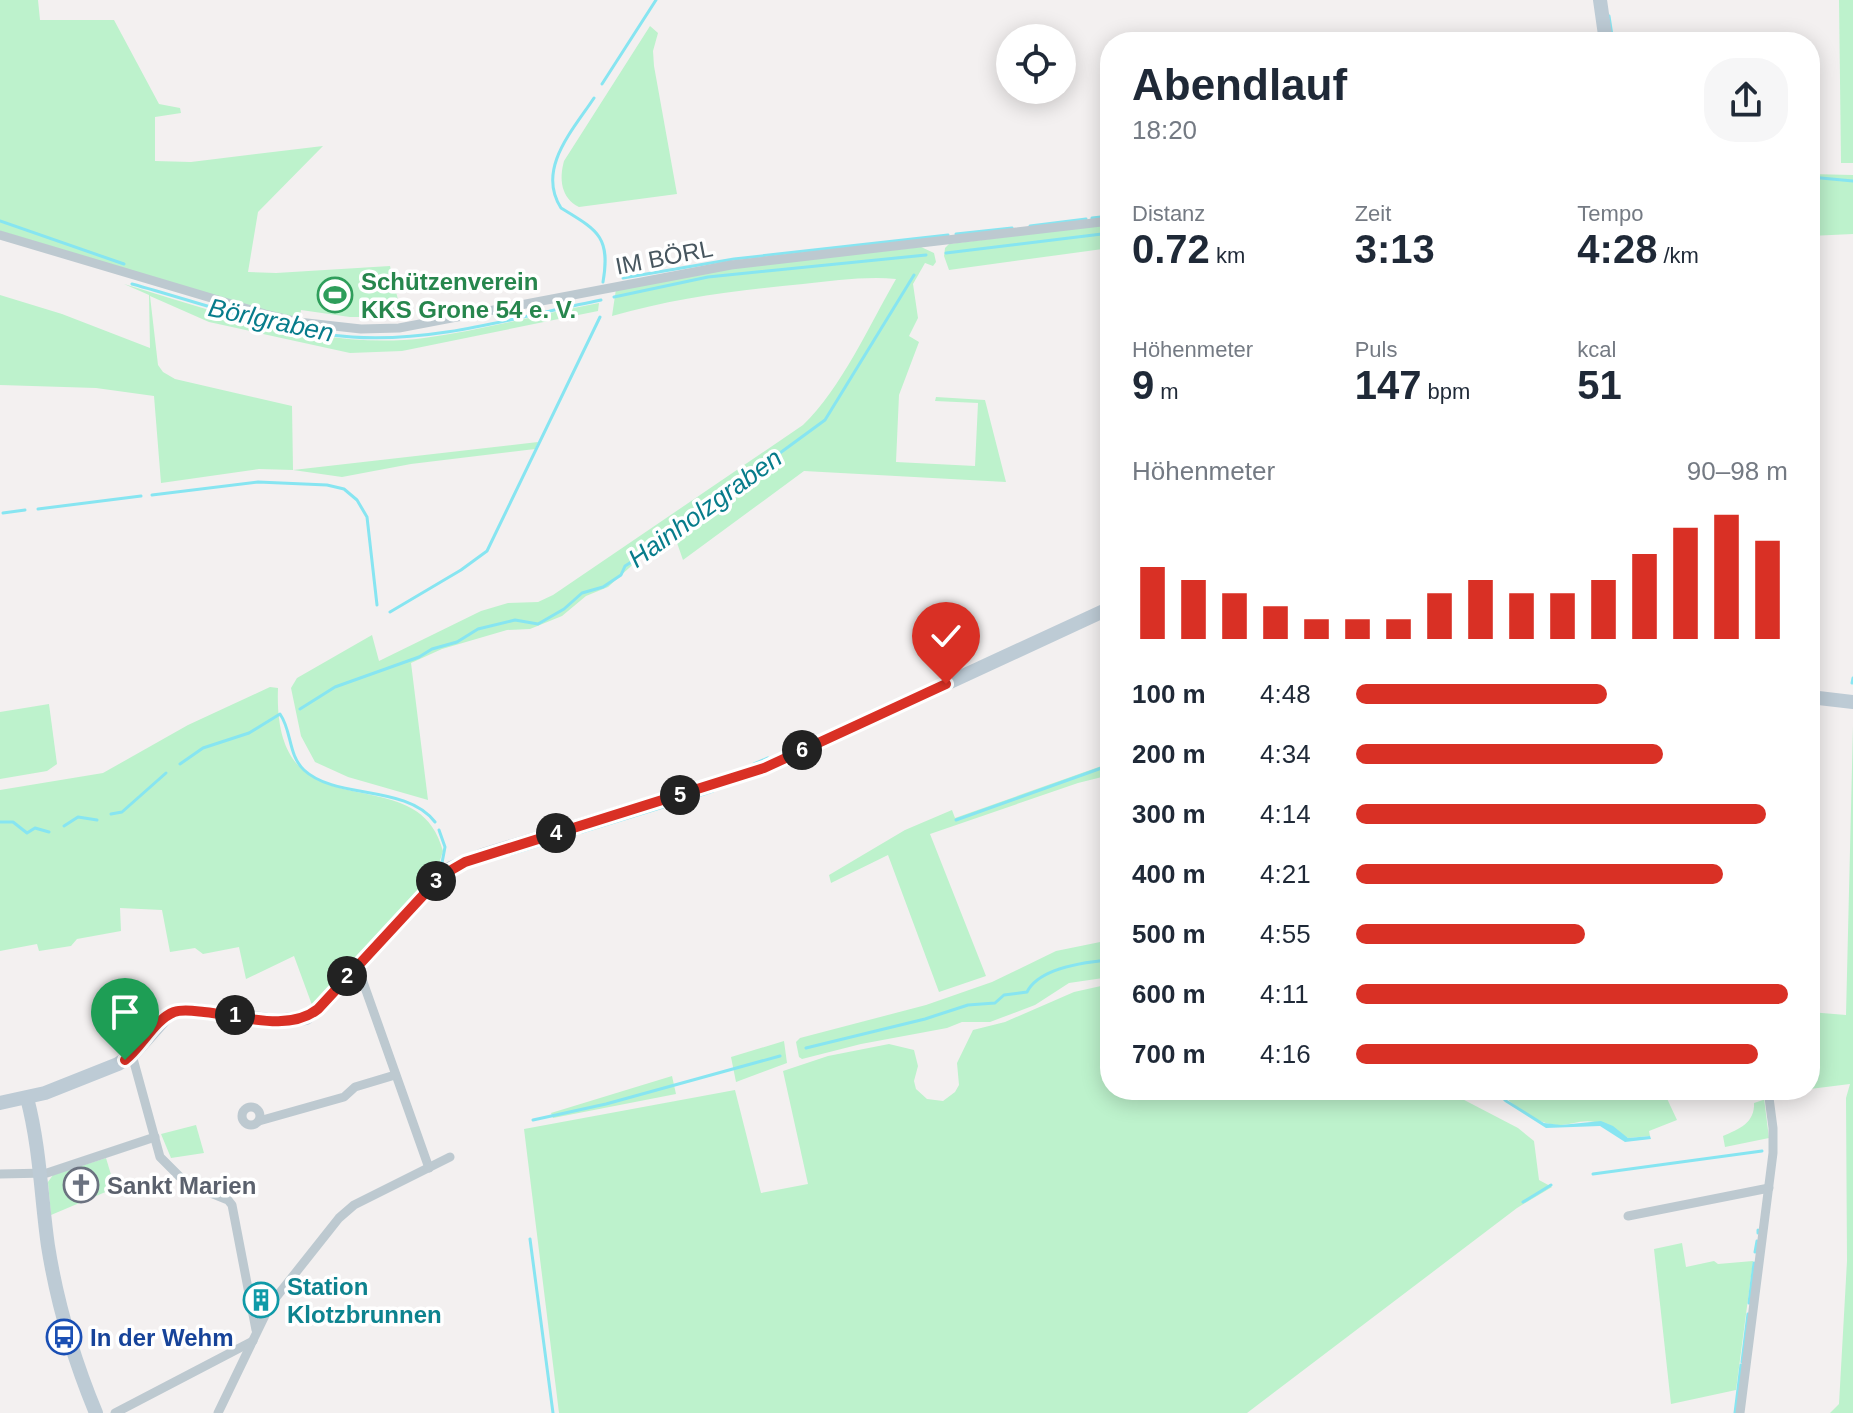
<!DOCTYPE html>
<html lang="de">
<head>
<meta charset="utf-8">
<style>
  :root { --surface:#fff; --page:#f6f6f7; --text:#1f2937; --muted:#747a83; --accent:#d93025 }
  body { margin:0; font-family:Arial,sans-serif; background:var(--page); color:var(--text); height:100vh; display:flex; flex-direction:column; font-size:30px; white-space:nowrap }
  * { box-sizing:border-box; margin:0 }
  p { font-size:26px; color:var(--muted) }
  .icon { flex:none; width:44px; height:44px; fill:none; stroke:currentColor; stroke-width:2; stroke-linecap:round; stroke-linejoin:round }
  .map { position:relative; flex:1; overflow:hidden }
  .sheet { position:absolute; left:1100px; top:32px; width:720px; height:1068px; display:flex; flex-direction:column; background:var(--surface); border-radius:32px; box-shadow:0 4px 20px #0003 }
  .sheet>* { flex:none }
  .tools { position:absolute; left:996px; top:24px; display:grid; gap:16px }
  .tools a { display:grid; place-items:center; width:80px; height:80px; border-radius:50%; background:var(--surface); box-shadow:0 4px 20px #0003; font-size:40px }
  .pin { position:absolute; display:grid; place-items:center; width:68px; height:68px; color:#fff; margin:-82px -34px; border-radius:50% 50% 50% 0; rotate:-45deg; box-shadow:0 0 8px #0007 }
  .pin .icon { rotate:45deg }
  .km { position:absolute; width:40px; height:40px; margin:-20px; border-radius:50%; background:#222; color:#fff; font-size:22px; line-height:40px; text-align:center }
  .round { display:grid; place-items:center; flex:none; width:84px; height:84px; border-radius:32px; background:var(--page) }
  .head { display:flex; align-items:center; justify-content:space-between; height:136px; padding:0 32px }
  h1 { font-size:44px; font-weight:700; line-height:60px }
  .figures { display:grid; grid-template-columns:repeat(3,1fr); gap:12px; height:136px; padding:8px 32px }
  .figures div { display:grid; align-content:center }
  .figures b { font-size:40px; font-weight:700 }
  .figures small { font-size:22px; font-weight:400 }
  .figures p { font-size:22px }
  .chart { height:224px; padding:16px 32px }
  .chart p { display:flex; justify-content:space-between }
  .chart svg { width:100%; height:144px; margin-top:8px; stroke:var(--accent); stroke-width:6 }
  ul { padding:0 32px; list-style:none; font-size:26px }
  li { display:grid; grid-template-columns:128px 96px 1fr; align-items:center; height:60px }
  li i { height:20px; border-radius:10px; background:var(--accent) }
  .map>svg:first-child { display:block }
  .green { fill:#bdf2cc }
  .water { fill:#87e5f1 }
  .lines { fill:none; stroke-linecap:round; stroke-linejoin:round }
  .stream { stroke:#87e5f1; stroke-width:3 }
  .street { stroke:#bdc9d0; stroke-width:9 }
  .secondary { stroke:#bdcbd5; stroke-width:14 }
  .route-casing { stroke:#fff; stroke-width:16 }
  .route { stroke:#d93025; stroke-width:10 }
  .labels { text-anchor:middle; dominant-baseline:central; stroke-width:7; stroke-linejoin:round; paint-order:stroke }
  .street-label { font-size:24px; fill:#47565f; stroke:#fff }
  .leisure-label { font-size:24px; font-weight:bold; fill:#27864d; stroke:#fff; text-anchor:start }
  .worship-label { font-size:24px; font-weight:bold; fill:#5b616d; stroke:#fff; text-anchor:start }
  .culture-label { font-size:24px; font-weight:bold; fill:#0d838f; stroke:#fff; text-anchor:start }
  .transit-label { font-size:24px; font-weight:bold; fill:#164399; stroke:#fff; text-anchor:start }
  .water-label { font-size:26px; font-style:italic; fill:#077c8b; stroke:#fff }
</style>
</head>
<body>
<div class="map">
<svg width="1853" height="1413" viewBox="0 0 1853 1413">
  <rect width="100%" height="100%" fill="#f3f0f0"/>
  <g class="green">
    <path d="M0,0H38L40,20H114L159,104L180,108L181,113L155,117V161L191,162L323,146L258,212L248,272L276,273L390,266L402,317H350L301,310L300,318L267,311L0,231Z"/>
    <path d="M1839,0H1853V163H1841Z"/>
    <path d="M650,26L658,33L653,51L654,66L677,194L579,207C561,198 559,179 564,161Z"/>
    <path d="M1810,174L1853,175V234L1810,236Z"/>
    <path d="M1110,224V248L949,270L944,256L945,248L949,244Z"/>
    <path d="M921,247L934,253L936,262L933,266L925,263L913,284L918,318L909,336L919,342L899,395L896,462L975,466L978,403L935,401L936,397L985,400L1006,482L804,471L683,560L676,540L639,559L608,587L586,596L562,616L530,629L507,630L442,649L411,663L428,800L348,777L315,762L301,736L291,688L297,678L372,635L379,661L481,611L508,603L538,602L553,595L803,425C841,389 870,324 896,279C866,276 833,281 803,284C738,290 674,298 612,316L616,289L704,271Z"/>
    <path d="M124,284C217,312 326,351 424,338C482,330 541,314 599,303L598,311L402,351L350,353L209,322L150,296L158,365L163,372L175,379L292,406L293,470L538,442L535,449L411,464L342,477L293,470L259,469L161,483L154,396L96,388L0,385V295L62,314L150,348L149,295Z"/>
    <path d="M270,687L278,688C272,843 417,751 443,851L437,870L312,1005L294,956L246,979L239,947L203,954L195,948L170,952L162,910L120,908L121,931L77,939L71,946L39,951L37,944L0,951V790L103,773L188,725Z"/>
    <path d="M49,704L57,764L47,771L0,779V712Z"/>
    <path d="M1853,726V1413H1830L1839,1404L1847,1261L1846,1098L1850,1084L1810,1089V1012L1846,1015Z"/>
    <path d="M1110,763V775L1078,783L930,834L986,976L939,992L888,855L831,883L829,875L905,830L952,810L955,818Z"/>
    <path d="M1110,940V977L1069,983L1035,1005L990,1022H962L947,1028L861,1044L802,1059L799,1057L796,1042L800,1038L926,1005L992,982L1056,951Z"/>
    <path d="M1110,984V1090H1445L1518,1128L1534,1141L1539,1180L1552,1187L1517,1208L1247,1413H559L524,1129L735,1090L761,1193L808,1184L783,1071L828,1056L889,1044L914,1050L918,1066L914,1081L916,1089L927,1099L943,1101L955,1092L959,1085L957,1063L973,1030L1005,1022L1074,992Z"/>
    <path d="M784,1041L787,1063L736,1082L731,1057Z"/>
    <path d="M672,1076L676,1094L553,1118L551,1113Z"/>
    <path d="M1500,1090H1663L1677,1120L1649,1131L1650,1136L1628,1138C1617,1131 1610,1124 1595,1122C1583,1119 1570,1125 1558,1125C1539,1125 1510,1106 1500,1090Z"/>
    <path d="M1752,1090H1763L1769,1138L1725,1147L1723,1136C1739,1129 1755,1123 1754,1103L1763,1100L1762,1097L1753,1100Z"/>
    <path d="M196,1125L204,1153L171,1158L161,1134Z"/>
    <path d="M106,1158L115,1188L51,1215L48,1182L53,1175Z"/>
    <path d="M1682,1243L1686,1267L1714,1261L1718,1264L1753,1261L1736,1390L1671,1404L1654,1249Z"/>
  </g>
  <path class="water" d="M1493,1090H1500L1507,1100L1544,1123L1561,1125L1601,1121L1613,1126L1628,1138L1650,1136L1651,1139L1625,1142L1600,1126L1546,1128L1505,1102Z"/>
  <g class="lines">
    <g class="stream">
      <path d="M1609,16L1613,42"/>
      <path d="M602,84L656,0"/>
      <path d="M594,98C573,130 536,169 561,208C597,230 611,236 603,282"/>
      <path d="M1810,177L1853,181"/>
      <path d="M1092,218L1110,216"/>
      <path d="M0,221L124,264"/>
      <path d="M1030,226L1086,219"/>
      <path d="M956,234L1012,228"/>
      <path d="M946,253L1110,233"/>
      <path d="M623,278L734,259L948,235"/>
      <path d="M132,284C205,304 276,331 352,337C434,343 521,316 601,300"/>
      <path d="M614,297L708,277L926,255"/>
      <path d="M152,495L258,482L327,485L344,489L357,500L367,517L377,605"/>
      <path d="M38,509L141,496"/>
      <path d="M3,513L25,510"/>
      <path d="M390,612L461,570L487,551L600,317"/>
      <path d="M1852,683L1853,678"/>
      <path d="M300,709L335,687L419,657L432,649L457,642L478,629L515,620L538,624L564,609L582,593L603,587L621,575L625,566L633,561L645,545L663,542L691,518L825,420L914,275"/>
      <path d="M180,764L203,748L249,733L280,714C292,731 288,755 304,770C336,800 406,784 435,822"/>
      <path d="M754,764L768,758"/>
      <path d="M670,805L713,791"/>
      <path d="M111,814L122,812L166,773"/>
      <path d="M956,820L1110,765"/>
      <path d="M0,822H13L27,833L35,828L49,832"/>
      <path d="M64,826L78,817L97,820"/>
      <path d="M439,830L445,847L442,863"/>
      <path d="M582,832L663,807"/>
      <path d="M511,854L576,834"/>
      <path d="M806,1048L925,1019L968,1005L995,1003L1004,995L1027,992C1039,968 1085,962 1110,960"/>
      <path d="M533,1120L606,1104L780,1056"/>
      <path d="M1593,1174L1762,1151"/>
      <path d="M1523,1202L1551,1185"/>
      <path d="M1758,1233V1230"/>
      <path d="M530,1239L553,1413"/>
      <path d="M1755,1252L1757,1241"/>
      <path d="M1749,1303L1754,1263"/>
      <path d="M1742,1362L1748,1314"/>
      <path d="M1735,1413L1741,1365"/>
    </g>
    <g class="street">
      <path d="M0,235L268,315L298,322L361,329L399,328L731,265L1110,221"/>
      <path d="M357,965L429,1168"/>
      <path d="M132,1055L160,1157L186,1183L228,1200L232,1205L256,1330"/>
      <circle cx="251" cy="1116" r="9"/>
      <path d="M259,1121L344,1097L355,1087L395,1075"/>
      <path d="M0,1174L47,1173L155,1137"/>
      <path d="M1628,1216L1769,1188"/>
      <path d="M115,1413L253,1341"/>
      <path d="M218,1413L270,1305L339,1218L354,1205L450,1157"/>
      <path d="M1740,1413L1773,1153V1128L1768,1090"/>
    </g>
    <g class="secondary">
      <path d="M1600,0L1606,42"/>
      <path d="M1810,697L1853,702"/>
      <path d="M27,1098C40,1147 41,1197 48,1246C57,1303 74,1360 96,1413"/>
      <path d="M0,1103L45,1093L118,1064L132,1055L167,1016L177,1011L193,1010L275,1021L306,1018L318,1009L441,876L451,868L483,855L764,768L1110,608"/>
    </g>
  </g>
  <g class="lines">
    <g class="route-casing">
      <path id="route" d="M125,1060C142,1047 154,1020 174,1012C183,1009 194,1011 204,1012C240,1015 288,1033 318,1009L441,876L465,862L764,768L946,684"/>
    </g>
    <use href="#route" class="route"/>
  </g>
  <defs>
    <g id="stadium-ring" transform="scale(1.8)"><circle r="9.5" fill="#fff" stroke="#2e9e5b" stroke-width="1.5"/><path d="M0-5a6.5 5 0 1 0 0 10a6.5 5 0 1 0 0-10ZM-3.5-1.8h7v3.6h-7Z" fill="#2e9e5b"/></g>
    <g id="church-ring" transform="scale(1.8)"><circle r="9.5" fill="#fff" stroke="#6b7280" stroke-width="1.5"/><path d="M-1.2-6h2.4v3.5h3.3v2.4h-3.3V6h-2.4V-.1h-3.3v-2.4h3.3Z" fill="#6b7280"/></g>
    <g id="building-ring" transform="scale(1.8)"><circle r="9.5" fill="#fff" stroke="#0f9aa8" stroke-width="1.5"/><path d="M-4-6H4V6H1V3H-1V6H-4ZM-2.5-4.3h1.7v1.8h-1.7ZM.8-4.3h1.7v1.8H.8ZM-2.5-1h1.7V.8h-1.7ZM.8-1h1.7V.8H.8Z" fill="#0f9aa8"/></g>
    <g id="bus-ring" transform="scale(1.8)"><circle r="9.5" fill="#fff" stroke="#1a4fb4" stroke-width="1.5"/><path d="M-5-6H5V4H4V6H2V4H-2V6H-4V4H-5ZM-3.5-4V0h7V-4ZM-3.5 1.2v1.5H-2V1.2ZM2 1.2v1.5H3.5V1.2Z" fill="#1a4fb4"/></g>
  </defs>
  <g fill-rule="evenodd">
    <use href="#stadium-ring" x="335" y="295"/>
    <use href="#church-ring" x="81" y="1185"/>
    <use href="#building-ring" x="261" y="1300"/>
    <use href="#bus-ring" x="64" y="1337"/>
  </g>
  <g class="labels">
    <g class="street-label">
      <text transform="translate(664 257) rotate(-11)">IM BÖRL</text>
    </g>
    <g class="leisure-label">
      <text x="361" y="281">Schützenverein<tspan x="361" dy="28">KKS Grone 54 e. V.</tspan></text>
    </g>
    <g class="worship-label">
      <text x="107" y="1185">Sankt Marien</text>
    </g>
    <g class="culture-label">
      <text x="287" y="1286">Station<tspan x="287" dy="28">Klotzbrunnen</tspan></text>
    </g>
    <g class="transit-label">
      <text x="90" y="1337">In der Wehm</text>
    </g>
    <g class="water-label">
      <text transform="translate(271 320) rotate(12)">Börlgraben</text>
      <text transform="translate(705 508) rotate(-36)">Hainholzgraben</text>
    </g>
  </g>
</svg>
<div class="tools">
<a><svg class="icon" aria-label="locate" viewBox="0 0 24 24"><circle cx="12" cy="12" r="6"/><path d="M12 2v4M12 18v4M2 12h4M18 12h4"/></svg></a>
</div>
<div class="pin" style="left:125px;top:1060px;background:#1e9e55"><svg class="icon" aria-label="arrive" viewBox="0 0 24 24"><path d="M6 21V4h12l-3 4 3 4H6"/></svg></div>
<div class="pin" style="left:946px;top:684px;background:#d93025"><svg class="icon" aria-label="check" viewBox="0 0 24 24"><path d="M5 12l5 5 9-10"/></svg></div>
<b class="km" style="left:235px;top:1015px">1</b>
<b class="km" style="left:347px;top:976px">2</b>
<b class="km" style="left:436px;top:881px">3</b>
<b class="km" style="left:556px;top:833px">4</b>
<b class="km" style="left:680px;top:795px">5</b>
<b class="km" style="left:802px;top:750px">6</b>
<section class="sheet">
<div class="head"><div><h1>Abendlauf</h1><p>18:20</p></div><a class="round"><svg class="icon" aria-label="share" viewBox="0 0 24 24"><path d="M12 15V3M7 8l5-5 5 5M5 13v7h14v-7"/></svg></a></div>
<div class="figures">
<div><p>Distanz</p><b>0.72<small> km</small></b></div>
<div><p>Zeit</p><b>3:13</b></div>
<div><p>Tempo</p><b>4:28<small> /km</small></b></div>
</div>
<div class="figures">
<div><p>Höhenmeter</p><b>9<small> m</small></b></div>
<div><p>Puls</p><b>147<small> bpm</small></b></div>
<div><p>kcal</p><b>51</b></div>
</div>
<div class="chart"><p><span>Höhenmeter</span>90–98 m</p>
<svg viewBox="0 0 160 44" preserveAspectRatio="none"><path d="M5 44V22M15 44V26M25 44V30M35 44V34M45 44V38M55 44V38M65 44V38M75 44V30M85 44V26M95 44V30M105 44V30M115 44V26M125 44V18M135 44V10M145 44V6M155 44V14"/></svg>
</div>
<ul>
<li><b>100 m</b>4:48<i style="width:58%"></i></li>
<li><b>200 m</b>4:34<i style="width:71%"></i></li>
<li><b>300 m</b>4:14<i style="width:95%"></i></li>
<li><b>400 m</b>4:21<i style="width:85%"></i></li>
<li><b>500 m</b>4:55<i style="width:53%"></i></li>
<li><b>600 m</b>4:11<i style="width:100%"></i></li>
<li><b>700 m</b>4:16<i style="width:93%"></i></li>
</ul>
</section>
</div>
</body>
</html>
